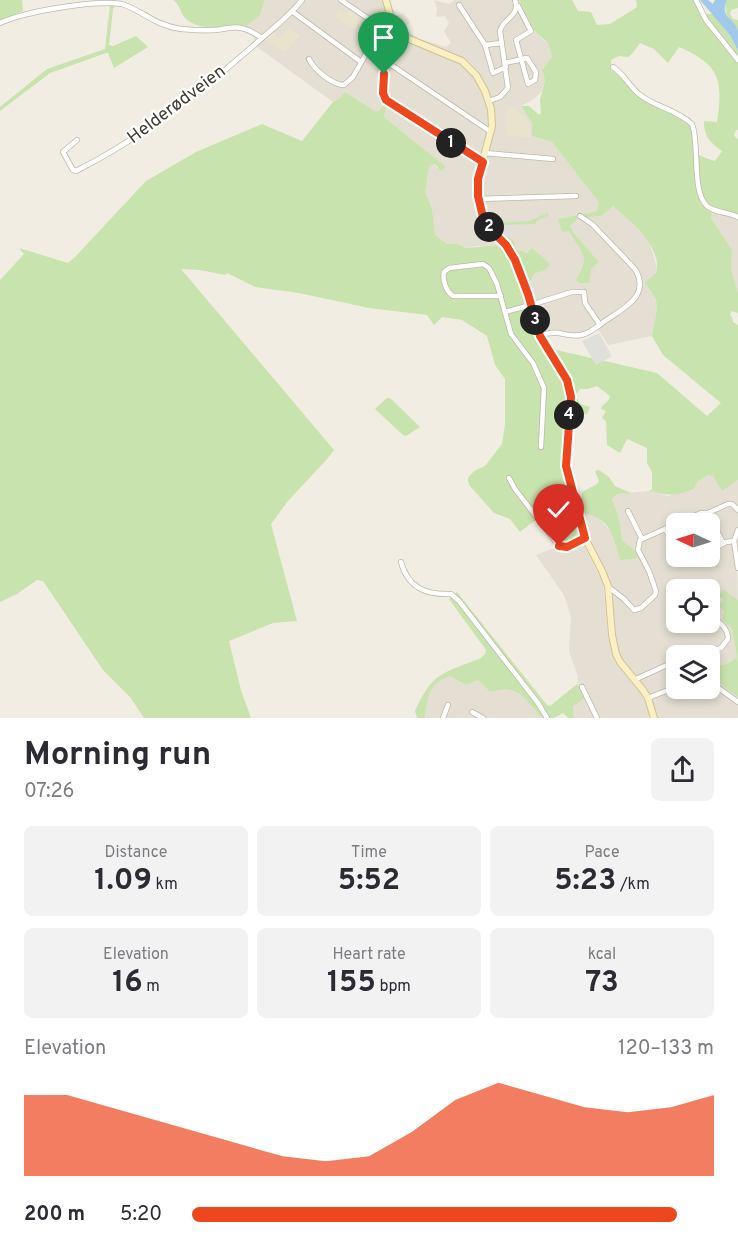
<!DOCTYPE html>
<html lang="en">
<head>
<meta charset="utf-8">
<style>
  :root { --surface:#fff; --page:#f2f2f3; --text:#2b2b33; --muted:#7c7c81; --accent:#ee471d }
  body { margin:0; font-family:Overpass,sans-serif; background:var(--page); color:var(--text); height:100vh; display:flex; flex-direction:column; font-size:22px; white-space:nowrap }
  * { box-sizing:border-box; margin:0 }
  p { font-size:20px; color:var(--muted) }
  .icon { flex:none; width:33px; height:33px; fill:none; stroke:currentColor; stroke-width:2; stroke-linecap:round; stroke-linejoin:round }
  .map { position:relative; height:718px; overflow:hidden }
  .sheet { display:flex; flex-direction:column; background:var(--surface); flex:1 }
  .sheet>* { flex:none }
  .needle { width:39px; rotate:274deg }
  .controls { position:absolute; left:666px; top:513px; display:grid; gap:12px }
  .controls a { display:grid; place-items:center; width:54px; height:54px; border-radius:9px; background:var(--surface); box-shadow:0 3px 9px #0003; font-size:30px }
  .pin { position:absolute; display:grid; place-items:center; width:51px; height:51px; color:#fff; margin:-62px -26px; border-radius:50% 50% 50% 0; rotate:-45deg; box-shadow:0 0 6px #0007 }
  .pin .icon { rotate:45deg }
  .km { position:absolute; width:30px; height:30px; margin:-15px; border-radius:50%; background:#222; color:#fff; font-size:16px; line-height:30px; text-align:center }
  .round { display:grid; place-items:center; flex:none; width:63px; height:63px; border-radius:9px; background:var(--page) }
  .overview { display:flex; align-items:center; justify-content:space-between; height:102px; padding:0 24px }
  h1 { font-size:33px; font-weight:700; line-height:45px }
  .metrics { display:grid; grid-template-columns:repeat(3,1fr); gap:9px; height:102px; padding:6px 24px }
  .metrics div { display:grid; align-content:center; border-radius:9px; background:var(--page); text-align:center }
  .metrics b { font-size:30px; font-weight:700 }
  .metrics small { font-size:16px; font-weight:400 }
  .metrics p { font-size:16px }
  .chart { height:168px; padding:12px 24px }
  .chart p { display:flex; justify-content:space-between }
  .chart svg { width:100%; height:108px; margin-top:6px; fill:var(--accent); opacity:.7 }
  ul { padding:0 24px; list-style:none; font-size:20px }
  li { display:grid; grid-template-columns:96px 72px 1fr; align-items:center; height:45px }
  li i { height:15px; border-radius:8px; background:var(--accent) }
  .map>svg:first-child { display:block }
  .residential { fill:#e4dfd2; fill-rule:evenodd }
  .education { fill:#e9e3ce }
  .green { fill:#c8e3ad; fill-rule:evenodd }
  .parking { fill:#e1dfdc }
  .water { fill:#a1c9eb }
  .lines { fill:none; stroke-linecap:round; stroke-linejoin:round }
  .minor-casing { stroke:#beb8aa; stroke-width:6 }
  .secondary-casing { stroke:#cfc295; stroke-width:8 }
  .minor { stroke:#fff; stroke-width:4.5 }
  .secondary { stroke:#fbf0c3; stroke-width:6 }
  .route-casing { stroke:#fff; stroke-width:12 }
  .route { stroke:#ee471d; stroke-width:8 }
  .labels { text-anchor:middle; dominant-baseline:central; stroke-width:4.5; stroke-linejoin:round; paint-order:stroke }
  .street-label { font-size:18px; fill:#423d34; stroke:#fff }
</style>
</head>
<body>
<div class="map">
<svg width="738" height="718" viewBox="0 0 738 718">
  <rect width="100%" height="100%" fill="#f1ede3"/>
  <g class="residential">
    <path d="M265,0H390L394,17L403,13L410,22L404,29L420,39L446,47L451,43L444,31L449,23L445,16L437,17L436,16L437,8L434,0L449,4L455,0H519L542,39L548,43L552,57L542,70L545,81L542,91L535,98L521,106L532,123V136L552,142L600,202L597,211L557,219L569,231L585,255L584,268L590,269L599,262L574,233L570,226L579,218L602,216L613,206L625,215L649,241L657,268L654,276L645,282L656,300L657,309L652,336L608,345L598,329L581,338L542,329L529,285L534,274L547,269L527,253L477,246L465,248L458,244H447L434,235L432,208L425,192L427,173L428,165L435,164L437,168L445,166L384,117L387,105L384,103L378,111H375L345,92L339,99L333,102L257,47L253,36L245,33L246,26L260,15Z"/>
    <path d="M724,210L738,215V293L731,269L732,250L711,218L712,213Z"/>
    <path d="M708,475H713L722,490L738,480V540L736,547L738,600L725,590L721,597L724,611L723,619L732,629L737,658L726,664L714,667L738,697V718H657L647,690L620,658L615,638L610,585L602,564L589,540L583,517L586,514L597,516L613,534L620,560L634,550L622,540L619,519L612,499L617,494L649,491L668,496L694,489L698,481ZM676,524H710V556H676ZM676,590H710V622H676ZM676,656H710V688H676Z"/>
    <path d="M580,538L603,583L608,635L615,662L638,688L645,702L650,718H574L573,706L580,691L577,684L578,677L569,651L571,617L564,595L536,555Z"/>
    <path d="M450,676L466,685L478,680L490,692L501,688H513L531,703L543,718H425L427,694L432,686L442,678Z"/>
  </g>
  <g class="education">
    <path d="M339,10L345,13L349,10L362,20L355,29L335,16Z"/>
    <path d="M289,28L300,36L285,52L266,39L265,37L272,32L281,38Z"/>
    <path d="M514,108L525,116L529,122L531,138L507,136L505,112L508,109Z"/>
  </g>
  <g class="green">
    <path d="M0,0H22L23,11L0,21Z"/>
    <path d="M173,0H265L260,15L246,26C225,23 204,34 186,19C180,14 181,5 173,0Z"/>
    <path d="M519,0H572L578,11L591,12L597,25L610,24L637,7L636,0H694L702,14H714L730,35L738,51V130H736L734,136L738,139V215L724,210L712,213L711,218L732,250L731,269L738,293V313L731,311L730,315L732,317L733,322L738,325V480L722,491L713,476L708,475L698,481L694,489C675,496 669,496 649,491L652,489V472L647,463V448L627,439L620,453L607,445L606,421L602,418L606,411L601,409L602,406L609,400L610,396L597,386L588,389H580L576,394C577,403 582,405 590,407L587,414L566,411L561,460L564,478L570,495L580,538L558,547L537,519L520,532L510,519L494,513L470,486L468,481V478L474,471L485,466L502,444L505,424V379L495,365L487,336L462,320L442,317L434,325L427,315L369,308L299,293L255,287L227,273L225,275L200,270L181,269L334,450L328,458L288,501L271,524L297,621L273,623L229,641L241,690L251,718H144L130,697L103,670L43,581L37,580L17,594L0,602V280L24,254L19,248L68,263L75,257L146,181L196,152L262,124L302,141L333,102L339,99L345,92L375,111H378L385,103L387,104L384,117L445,166L444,169L441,171L435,164L429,165L425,192L432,208L435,235L447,244H458L465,248L507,245L499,234L502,233L514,241L516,249L527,253L532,248L550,264L547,269L534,274L529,285L542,332L552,349L657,373L707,416L721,403L663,355L652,336L657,309L656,300L645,282C650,278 657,275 657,268C659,245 629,219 613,206L602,216L579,218L570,226L574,233L599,262L591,269L589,283H579L576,279C592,255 581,253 569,231L563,232L557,219L597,211L599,202L552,142L532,136V123L521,106H529L538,114H541L540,100L545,81L542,70L552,57L548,43L535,31ZM640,43L654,49L668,63L679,47C721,65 723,81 717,122L704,121C704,137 710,142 722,151L715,161C675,149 703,143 690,125C679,111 659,110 645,101C631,92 626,80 611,70V60L619,56L628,57L632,54Z"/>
    <path d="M727,0H738V8L731,10L730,14L733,19L738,20V31C730,20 722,13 727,0Z"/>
    <path d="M116,4L113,9L109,45L113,46L136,36L148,47L114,68L108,53H106L50,73L0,111V107L47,69L105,49L110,5Z"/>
    <path d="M548,213L549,215L536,221V224L498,225L495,231L492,223L529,221Z"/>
    <path d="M387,398H390L420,427L406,436L403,435L375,409Z"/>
    <path d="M599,470L609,477L615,486L631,493L617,494L612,499L619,519L622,540L634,550L640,558L620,560C614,539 611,518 586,514L583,517L581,502L582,492L597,484L599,481L595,471Z"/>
    <path d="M725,590L738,600V697L716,681L714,667L726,664L737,658L732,629L722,619L724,611L719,606L723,600L718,594Z"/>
    <path d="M457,592L547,705L550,706L577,684L585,698L573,706L574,718H568L563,713L554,718H543C525,701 520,682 490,692L478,680L466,685L450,676C428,683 427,698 425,718H417L415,711C432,672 444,673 481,658L485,654L486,650L449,599Z"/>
  </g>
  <g class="parking">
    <path d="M498,225H513L514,235L505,236L498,229Z"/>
    <path d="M599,333L612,356L596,365L582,341Z"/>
  </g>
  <path class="water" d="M700,0H708L713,4L715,0H727C719,18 734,17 738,31C738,36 738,45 738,51L730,35Z"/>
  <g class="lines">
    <g class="minor-casing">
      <g id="minor">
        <path d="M341,0L382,28"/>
        <path d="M696,0L706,20L738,60"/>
        <path d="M459,5L485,45L493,73L506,67"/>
        <path d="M293,12L361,62"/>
        <path d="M0,23C26,11 95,0 122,4C145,12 154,25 181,29C192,30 203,31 214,30C222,30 232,26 241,28C248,29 256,34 262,38"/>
        <path d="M394,26L386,29L384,98L483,162"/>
        <path d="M485,45L502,43"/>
        <path d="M309,59C314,70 333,85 344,85L353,77L379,31L382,28L386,29"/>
        <path d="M384,60L491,132"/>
        <path d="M505,63C513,61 520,60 527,58L536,72L535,80L528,84L516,40L531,31L518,6"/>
        <path d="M613,67C624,74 629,86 639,94C654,107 676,109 692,124C700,144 691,191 707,206C715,213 729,212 738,217"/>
        <path d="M489,101L500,97L508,88L500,31C503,18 521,16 515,0"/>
        <path d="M77,140L63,152L73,170L76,171C140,139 198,94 252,47C269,31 288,18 302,0"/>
        <path d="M485,153L553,159"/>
        <path d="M478,199L576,196"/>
        <path d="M501,296H453C446,291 442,280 444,272L449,268L483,264L489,268L497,284L511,334L533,363L544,388L541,447"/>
        <path d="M537,303L572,292H584L585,303L600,325"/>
        <path d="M505,312L531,305"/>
        <path d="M540,336C560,328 564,338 581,335C589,334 598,326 605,321C624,308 651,296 635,269L592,224L580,216"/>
        <path d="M509,478L515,489L559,546L567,547L585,538"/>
        <path d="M628,511L642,539"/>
        <path d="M708,513L723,543"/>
        <path d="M665,529L676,547"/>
        <path d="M734,541L738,568"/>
        <path d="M710,551L726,542L734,541L738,530"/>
        <path d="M682,556L688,562L699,556"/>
        <path d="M401,562C408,588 426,595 451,594L459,601L538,703L547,718"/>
        <path d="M609,589H611L624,599L634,610L641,608L655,595L656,591L649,571L638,550L640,540L701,513H708L728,504H732L738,510"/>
        <path d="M696,656L721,648L728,639C728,628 720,623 712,617L715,613"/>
        <path d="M636,679L676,661"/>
        <path d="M710,682L738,702"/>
        <path d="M582,687L597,718"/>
        <path d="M648,698L676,687"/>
        <path d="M472,712L483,718"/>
        <path d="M443,718L448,705"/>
      </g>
    </g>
    <g class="secondary-casing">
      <path id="secondary" d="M386,0L392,22L402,36L462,61L476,75L485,91L491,109L492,126L478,179L479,206L488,227L506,245L515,260L528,294L540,336L567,380L571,397L566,459L567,475L585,538L602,571L608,586L612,635L616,654L620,662L643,690L648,698L654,718"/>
    </g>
    <use href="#minor" class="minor"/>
    <use href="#secondary" class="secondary"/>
  </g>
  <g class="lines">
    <g class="route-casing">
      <path id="route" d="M384,74L383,93L386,100L483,162L478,179V196L483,217L488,227L506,245L515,260L528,294L540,336L567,380L571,397L566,466L585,538L567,547L559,546"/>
    </g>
    <use href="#route" class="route"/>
  </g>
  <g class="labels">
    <g class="street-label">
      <text transform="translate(177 105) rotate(-37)">Helderødveien</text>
    </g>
  </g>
</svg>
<div class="controls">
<a><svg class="needle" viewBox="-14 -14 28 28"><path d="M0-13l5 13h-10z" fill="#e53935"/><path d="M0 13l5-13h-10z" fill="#7c7c81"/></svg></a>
<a><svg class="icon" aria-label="locate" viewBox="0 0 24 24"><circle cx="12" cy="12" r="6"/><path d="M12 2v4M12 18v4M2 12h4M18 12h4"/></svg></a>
<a><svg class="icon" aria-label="layers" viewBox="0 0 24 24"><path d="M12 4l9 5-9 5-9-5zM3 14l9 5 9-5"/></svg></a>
</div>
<div class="pin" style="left:384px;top:74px;background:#1e9e55"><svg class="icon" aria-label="arrive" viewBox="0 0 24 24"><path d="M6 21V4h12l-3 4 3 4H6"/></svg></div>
<div class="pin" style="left:559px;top:546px;background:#d93025"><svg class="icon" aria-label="check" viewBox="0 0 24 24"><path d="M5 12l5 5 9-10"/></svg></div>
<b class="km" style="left:451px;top:143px">1</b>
<b class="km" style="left:489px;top:227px">2</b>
<b class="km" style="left:535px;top:320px">3</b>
<b class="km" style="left:569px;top:415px">4</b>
</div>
<section class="sheet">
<div class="overview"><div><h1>Morning run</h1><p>07:26</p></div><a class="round"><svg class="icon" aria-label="share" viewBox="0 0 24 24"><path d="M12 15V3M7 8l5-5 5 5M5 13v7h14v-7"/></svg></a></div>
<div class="metrics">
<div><p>Distance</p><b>1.09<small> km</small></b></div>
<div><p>Time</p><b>5:52</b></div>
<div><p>Pace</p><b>5:23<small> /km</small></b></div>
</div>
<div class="metrics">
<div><p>Elevation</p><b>16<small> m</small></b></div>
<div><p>Heart rate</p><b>155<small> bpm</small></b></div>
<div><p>kcal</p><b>73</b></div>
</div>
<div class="chart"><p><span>Elevation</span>120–133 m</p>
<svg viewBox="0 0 160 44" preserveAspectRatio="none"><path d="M0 44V11L10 11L20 16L30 21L40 26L50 31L60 36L70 38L80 36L90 26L100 13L110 6L120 11L130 16L140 18L150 16L160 11V44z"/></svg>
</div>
<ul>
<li><b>200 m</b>5:20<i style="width:93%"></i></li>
</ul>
</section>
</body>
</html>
